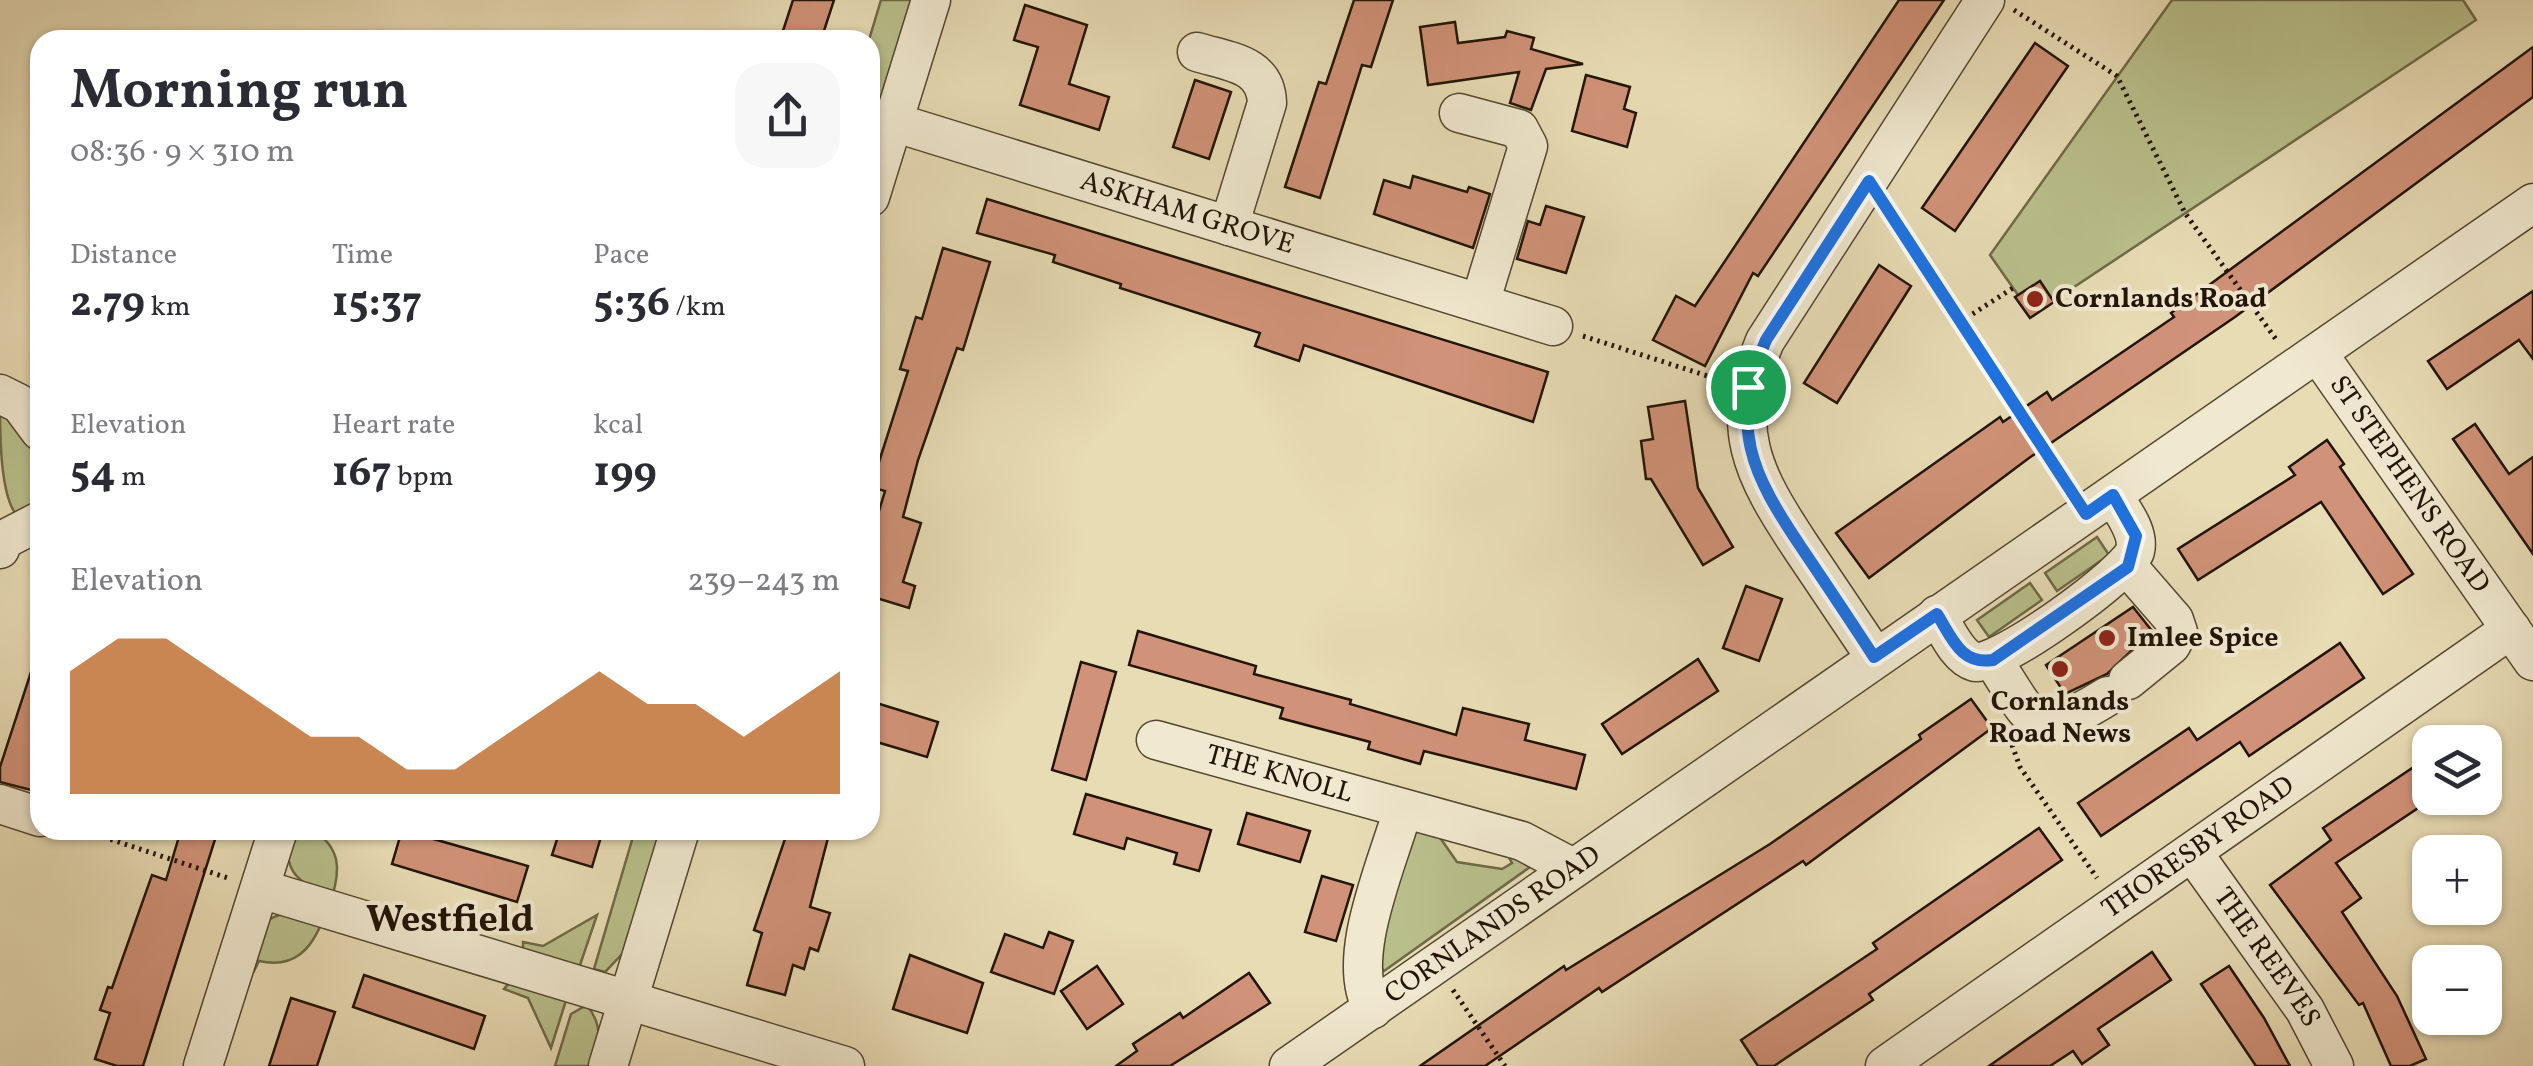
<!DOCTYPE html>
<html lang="en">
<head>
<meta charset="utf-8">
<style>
  :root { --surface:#fff; --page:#f7f7f7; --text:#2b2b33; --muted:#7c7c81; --accent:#b45309 }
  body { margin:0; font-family:Vollkorn,serif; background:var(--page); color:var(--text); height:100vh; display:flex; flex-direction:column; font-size:38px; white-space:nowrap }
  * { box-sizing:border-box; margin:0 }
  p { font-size:32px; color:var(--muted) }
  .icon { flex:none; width:55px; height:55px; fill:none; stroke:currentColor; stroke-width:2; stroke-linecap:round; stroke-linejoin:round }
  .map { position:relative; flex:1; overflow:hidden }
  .details { position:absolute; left:30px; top:30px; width:850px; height:810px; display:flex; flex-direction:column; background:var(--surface); border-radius:30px; box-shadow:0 2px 8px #0004 }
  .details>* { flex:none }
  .controls { position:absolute; left:2412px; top:725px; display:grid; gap:20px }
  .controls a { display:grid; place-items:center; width:90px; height:90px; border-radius:20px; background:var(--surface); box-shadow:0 2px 8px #0004; font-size:50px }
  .pin { position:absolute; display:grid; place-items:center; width:85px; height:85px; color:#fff; margin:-42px; border:5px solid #fff; border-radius:50%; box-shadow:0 2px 10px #0007 }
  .round { display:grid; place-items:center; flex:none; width:105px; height:105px; border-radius:30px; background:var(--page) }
  .headline { display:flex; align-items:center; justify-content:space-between; height:170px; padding:0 40px }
  h1 { font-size:55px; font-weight:700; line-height:75px }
  .metrics { display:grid; grid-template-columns:repeat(3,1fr); gap:15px; height:170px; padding:10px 40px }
  .metrics div { display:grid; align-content:center }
  .metrics b { font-size:42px; font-weight:700 }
  .metrics small { font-size:28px; font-weight:400 }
  .metrics p { font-size:28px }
  .chart { height:280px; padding:20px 40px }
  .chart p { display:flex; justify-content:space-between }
  .chart svg { width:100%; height:180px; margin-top:10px; fill:var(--accent); opacity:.7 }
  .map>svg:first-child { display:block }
  .green { fill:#b9bf8b; stroke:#6e6a48; stroke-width:2.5 }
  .building { fill:#d09278; stroke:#221504; stroke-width:2.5 }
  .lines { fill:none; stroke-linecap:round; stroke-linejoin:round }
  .minor-casing { stroke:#544730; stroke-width:41 }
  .path { stroke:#221504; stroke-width:5; stroke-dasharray:2.5 5; stroke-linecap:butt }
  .minor { stroke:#f0e8cf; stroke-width:38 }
  .route-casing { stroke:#fff; stroke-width:20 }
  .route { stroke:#1a73e8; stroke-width:12 }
  .poi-dot { fill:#8f2418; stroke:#f0e8cf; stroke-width:4 }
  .labels { text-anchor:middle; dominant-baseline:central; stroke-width:8; stroke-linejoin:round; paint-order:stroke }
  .street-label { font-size:28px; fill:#221504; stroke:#f0e8cf }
  .poi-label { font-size:28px; font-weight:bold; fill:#221504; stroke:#f0e8cf; text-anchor:start }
  .district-label { font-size:38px; font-weight:bold; fill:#221504; stroke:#f0e8cf }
</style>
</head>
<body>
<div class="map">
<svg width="2533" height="1066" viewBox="0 0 2533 1066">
  <rect width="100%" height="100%" fill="#e8dcb5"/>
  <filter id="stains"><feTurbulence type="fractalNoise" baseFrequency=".002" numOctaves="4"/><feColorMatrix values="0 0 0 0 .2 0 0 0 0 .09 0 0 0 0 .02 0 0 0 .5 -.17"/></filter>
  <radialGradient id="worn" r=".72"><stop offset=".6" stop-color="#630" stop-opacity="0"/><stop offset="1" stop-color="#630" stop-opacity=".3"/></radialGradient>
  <g class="green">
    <path d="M881,0H914L870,145L869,40Z"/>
    <path d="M2172,0H2463L2476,20L2032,315L1990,255Z"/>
    <path d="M0,405L40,445V512L19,518C0,500 0,436 0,405Z"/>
    <path d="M2097,537L2109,555L2057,591L2045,573Z"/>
    <path d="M2030,583L2042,600L1989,637L1977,620Z"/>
    <path d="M1434,829L1457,862L1502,869L1512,863L1503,847L1530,859V867L1384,971L1369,953L1406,841L1417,831Z"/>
    <path d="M289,830H314C340,849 341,868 332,897C296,882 282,871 289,830Z"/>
    <path d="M635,830H662L623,953L605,972L594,969Z"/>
    <path d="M288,911L323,919C312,949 294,969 259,961L254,971L247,965L265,921Z"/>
    <path d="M597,915L578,971L523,954V942L543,946Z"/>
    <path d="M513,978L568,994L551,1048L528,998L504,989Z"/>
    <path d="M587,1005C604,1028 600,1041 589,1066H555L571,1014Z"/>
  </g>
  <g class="building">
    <path d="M793,0H834L821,40H780Z"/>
    <path d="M1354,0H1393L1371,67L1362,65L1320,198L1285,187L1319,82L1326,84Z"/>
    <path d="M1899,0H1944L1758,276L1753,273L1705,366L1653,340L1676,296L1695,306Z"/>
    <path d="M1025,5L1087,25L1069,84L1109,97L1099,130L1020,105L1038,47L1014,40Z"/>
    <path d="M1455,22L1458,43L1505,37L1507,31L1534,38L1531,49L1583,64L1546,69L1531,110L1510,103L1519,72L1428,85L1420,27Z"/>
    <path d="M2035,43L2068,66L1955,231L1922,208Z"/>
    <path d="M2533,47V97L2235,317L2029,458L1869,578L1836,533L2000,417L2003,422L2047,392L2052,400L2174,317L2171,313Z"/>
    <path d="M1586,75L1630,87L1624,109L1636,113L1627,147L1572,131Z"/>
    <path d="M1195,80L1231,92L1209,159L1173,147Z"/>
    <path d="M1413,176L1467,192L1469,187L1490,194L1473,248L1374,214L1384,180L1410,188Z"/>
    <path d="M987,199L1548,372L1533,422L1304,345L1299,361L1255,346L1260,333L1120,288L1121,284L1053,262L1055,255L977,233Z"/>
    <path d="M1546,206L1584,217L1566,273L1517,259L1528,221L1540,225Z"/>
    <path d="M943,248L990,262L963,350L957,348L918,460L903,517L921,523L903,582L915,586L909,608L870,596V541L885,491L871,487L908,371L900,369L916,317L922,319Z"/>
    <path d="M1879,265L1911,286L1837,403L1804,383Z"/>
    <path d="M2040,281L2054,302L2030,318L2015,297Z"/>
    <path d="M2533,291V359L2519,340L2447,389L2428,361Z"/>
    <path d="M1685,401L1698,488L1733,547L1703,565L1651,479H1646L1641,441L1653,439L1648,407Z"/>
    <path d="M2475,424L2509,474L2533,457V554L2453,439Z"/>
    <path d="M2327,440L2344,464L2340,467L2413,574L2383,594L2321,502L2198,580L2178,549L2295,475L2289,467Z"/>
    <path d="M1746,586L1782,599L1759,661L1723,648Z"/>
    <path d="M2133,607L2152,631L2107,674L2065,694L2046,665Z"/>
    <path d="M1138,631L1256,666L1254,674L1351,700L1350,704L1456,735L1463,708L1529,724L1525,740L1585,755L1576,789L1424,751L1420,764L1368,749L1370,742L1280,718L1283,708L1129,665Z"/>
    <path d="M2340,643L2364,678L2249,756L2240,742L2101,836L2078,803L2189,728L2197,740Z"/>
    <path d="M1698,659L1718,691L1622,754L1602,724Z"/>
    <path d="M1081,662L1116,672L1086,780L1052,770Z"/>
    <path d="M34,663L40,664V762L31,790L0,782V767Z"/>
    <path d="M1971,699L1992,728L1806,865L1803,861L1602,992L1599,988L1485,1066H1420L1564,966L1566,970L1770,844L1921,739L1919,735Z"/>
    <path d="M870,701L938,722L927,757L870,740Z"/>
    <path d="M2430,756V800L2336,863L2361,898L2342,912L2397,996L2426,1059L2410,1066H2391L2363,1003L2359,1005L2270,885L2331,840L2323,828Z"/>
    <path d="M1086,794L1211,830L1199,871L1174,864L1177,853L1127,838L1124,849L1074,834Z"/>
    <path d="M1247,813L1310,831L1300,862L1238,844Z"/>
    <path d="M2039,828L2062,860L1869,994L1873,1000L1774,1066H1758L1741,1040L1877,949L1873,943Z"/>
    <path d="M181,830H218L143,1066H117L95,1059L110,1013L100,1010L108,987L112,988L152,875L166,880Z"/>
    <path d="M402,830L528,866L517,902L392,864Z"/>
    <path d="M560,830H603L592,867L552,855Z"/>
    <path d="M788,830L829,834L810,907L830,913L818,951L810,948L804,969L793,965L785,995L747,985L762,933L754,930Z"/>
    <path d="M1322,876L1353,885L1336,941L1305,932Z"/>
    <path d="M1049,932L1073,941L1054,994L991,972L1005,934L1043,948Z"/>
    <path d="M2152,952L2171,980L2098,1029L2109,1045L2082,1064L2073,1051L2050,1066H1989Z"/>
    <path d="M910,955L983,983L967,1033L893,1009Z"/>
    <path d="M1097,966L1123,1004L1087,1029L1061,991Z"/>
    <path d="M2229,966L2264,1018L2290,1066H2256L2201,984Z"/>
    <path d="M1249,973L1270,1003L1170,1066H1116L1137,1051L1133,1044L1180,1013L1183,1018Z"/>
    <path d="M364,975L485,1016L474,1049L353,1007Z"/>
    <path d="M291,998L335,1012L317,1066H269Z"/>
  </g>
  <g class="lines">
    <g class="minor-casing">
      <g id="minor">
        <path d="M1197,52C1230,62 1266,64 1267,103L1229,226"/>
        <path d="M1459,113L1519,129L1528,146L1480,303"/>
        <path id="s1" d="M893,122L1553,326"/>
        <path d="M870,197L931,0"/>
        <path id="s2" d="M2319,355L2533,661"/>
        <path d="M0,394L20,404L40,431"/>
        <path d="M0,549L3,540L40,521"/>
        <path d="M1937,615C1946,629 1957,657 1975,662C1997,668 2129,573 2135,551C2140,532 2122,511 2113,495"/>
        <path d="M1875,657C1850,620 1826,584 1801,547C1752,473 1728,428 1765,341L1985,0"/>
        <path d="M1993,660C2037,728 2033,742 2108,696"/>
        <path d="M2128,680L2171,645L2178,632L2174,620L2128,567"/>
        <path id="s3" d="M1156,740L1522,841L1573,868"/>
        <path d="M0,804L40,817"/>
        <path id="s4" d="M2193,853L2305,1010L2334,1066"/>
        <path d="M261,889L845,1066"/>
        <path d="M1373,1009C1343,960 1388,863 1403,809"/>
        <path d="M203,1066L278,830"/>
        <path d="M608,1066L680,830"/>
        <path id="s5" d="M1289,1066L2533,203"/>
        <path id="s6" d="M1885,1066L2511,629"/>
      </g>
    </g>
    <g class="path">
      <path d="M2014,10L2117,76L2185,213L2278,342"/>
      <path d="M1888,211L2068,486"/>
      <path d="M1960,322L2013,288"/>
      <path d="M1583,336L1720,380"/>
      <path d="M2012,745L2020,767L2097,878"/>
      <path d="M82,830L231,879"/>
      <path d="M1453,990L1505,1066"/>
    </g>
    <use href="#minor" class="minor"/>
  </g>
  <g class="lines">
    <g class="route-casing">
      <path id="route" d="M1869,181L2086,514L2113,495L2136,536L2128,567L1993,660C1961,665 1952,638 1937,614L1874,657C1850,620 1826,584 1801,547C1752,474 1728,427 1766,340Z"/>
    </g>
    <use href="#route" class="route"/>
  </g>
  <g class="poi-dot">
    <circle cx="2035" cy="299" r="10"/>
    <circle cx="2107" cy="638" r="10"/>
    <circle cx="2060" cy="669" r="10"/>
  </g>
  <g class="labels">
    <g class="street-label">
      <text stroke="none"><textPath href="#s1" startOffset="308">ASKHAM GROVE</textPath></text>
      <text stroke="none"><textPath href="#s2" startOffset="158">ST STEPHENS ROAD</textPath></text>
      <text stroke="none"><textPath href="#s3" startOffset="128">THE KNOLL</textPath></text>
      <text stroke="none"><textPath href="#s6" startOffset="382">THORESBY ROAD</textPath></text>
      <text stroke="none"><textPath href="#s5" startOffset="248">CORNLANDS ROAD</textPath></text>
      <text stroke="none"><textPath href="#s4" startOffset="128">THE REEVES</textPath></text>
    </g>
    <g class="poi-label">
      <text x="2055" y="299">Cornlands Road</text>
      <text x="2127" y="638">Imlee Spice</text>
      <text x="2060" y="702" text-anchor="middle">Cornlands<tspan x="2060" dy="32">Road News</tspan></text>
    </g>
    <g class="district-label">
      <text x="450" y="921">Westfield</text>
    </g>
  </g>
  <rect width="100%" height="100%" filter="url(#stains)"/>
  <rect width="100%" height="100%" fill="url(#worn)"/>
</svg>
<div class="controls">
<a><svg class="icon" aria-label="layers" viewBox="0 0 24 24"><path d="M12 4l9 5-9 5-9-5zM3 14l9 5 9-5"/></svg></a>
<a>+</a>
<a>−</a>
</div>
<div class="pin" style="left:1748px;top:387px;background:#1e9e55"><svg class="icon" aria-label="arrive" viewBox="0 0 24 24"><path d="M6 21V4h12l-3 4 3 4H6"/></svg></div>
<section class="details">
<div class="headline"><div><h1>Morning run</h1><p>08:36 · 9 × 310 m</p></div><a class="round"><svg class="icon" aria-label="share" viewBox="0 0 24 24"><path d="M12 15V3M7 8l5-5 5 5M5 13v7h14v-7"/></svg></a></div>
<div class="metrics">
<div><p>Distance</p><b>2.79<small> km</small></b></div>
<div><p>Time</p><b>15:37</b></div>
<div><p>Pace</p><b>5:36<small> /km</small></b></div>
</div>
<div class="metrics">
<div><p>Elevation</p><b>54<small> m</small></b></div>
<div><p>Heart rate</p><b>167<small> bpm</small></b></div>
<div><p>kcal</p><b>199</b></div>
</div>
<div class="chart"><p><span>Elevation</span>239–243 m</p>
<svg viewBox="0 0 160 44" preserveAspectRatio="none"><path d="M0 44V14L10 6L20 6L30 14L40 22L50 30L60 30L70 38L80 38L90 30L100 22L110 14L120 22L130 22L140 30L150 22L160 14V44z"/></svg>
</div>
</section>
</div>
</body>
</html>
